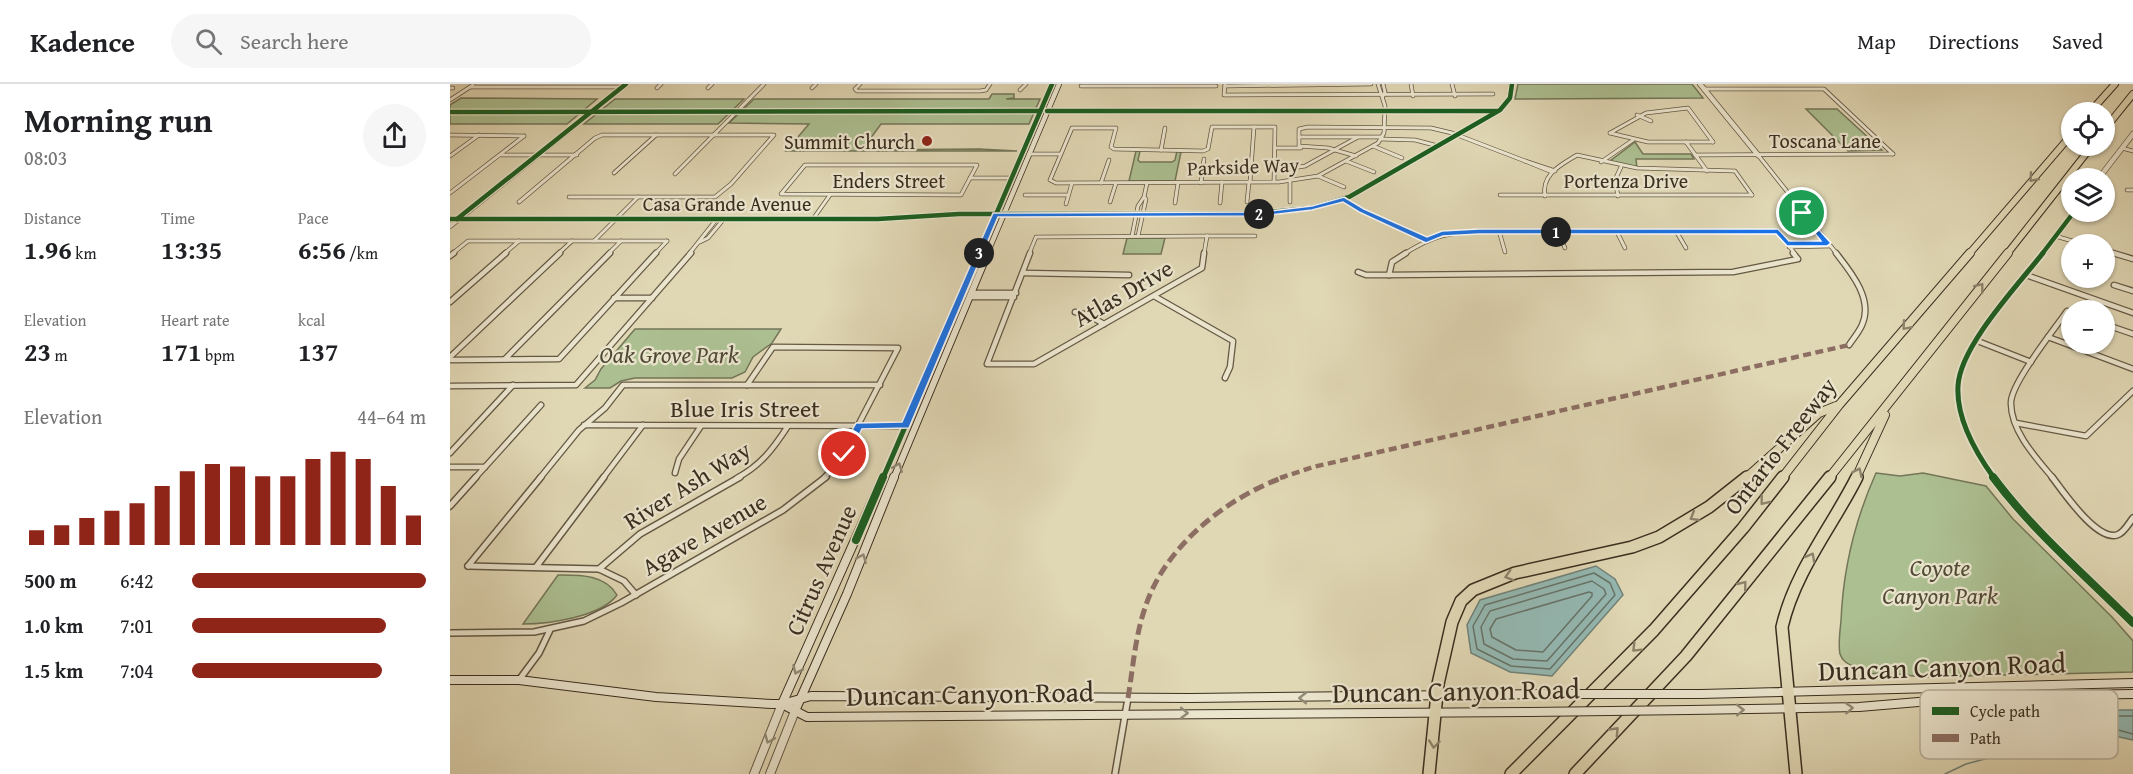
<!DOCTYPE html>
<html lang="en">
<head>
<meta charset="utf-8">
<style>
  :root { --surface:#fff; --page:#f6f6f6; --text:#202124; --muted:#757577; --line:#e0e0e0; --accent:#8f2418 }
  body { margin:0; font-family:"Gentium Book Plus",serif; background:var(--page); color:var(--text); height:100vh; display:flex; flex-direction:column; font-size:22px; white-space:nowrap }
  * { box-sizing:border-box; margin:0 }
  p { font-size:20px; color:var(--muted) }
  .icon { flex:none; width:33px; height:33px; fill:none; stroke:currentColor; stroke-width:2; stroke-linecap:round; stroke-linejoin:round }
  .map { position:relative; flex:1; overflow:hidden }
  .panel { display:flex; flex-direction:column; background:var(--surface); width:450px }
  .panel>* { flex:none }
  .buttons { position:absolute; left:1611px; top:18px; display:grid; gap:12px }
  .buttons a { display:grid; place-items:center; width:54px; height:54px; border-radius:50%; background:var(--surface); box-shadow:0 2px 4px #0004; font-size:30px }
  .pin { position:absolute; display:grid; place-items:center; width:51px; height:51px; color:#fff; margin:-26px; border:3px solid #fff; border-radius:50%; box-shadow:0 2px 6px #0007 }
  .km { position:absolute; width:30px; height:30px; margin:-15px; border-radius:50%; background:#222; color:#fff; font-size:16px; line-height:30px; text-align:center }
  .round { display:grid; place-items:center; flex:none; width:63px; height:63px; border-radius:32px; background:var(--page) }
  .overview { display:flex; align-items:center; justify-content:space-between; height:102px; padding:0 24px }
  h1 { font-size:33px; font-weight:800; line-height:45px }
  .stats { display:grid; grid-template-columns:repeat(3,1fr); gap:9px; height:102px; padding:6px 24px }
  .stats div { display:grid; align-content:center }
  .stats b { font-size:26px; font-weight:800 }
  .stats small { font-size:16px; font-weight:400 }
  .stats p { font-size:16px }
  .chart { height:168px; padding:12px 24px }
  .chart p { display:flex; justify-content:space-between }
  .chart svg { width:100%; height:108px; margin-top:6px; stroke:var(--accent); stroke-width:6 }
  ul { padding:0 24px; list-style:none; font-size:20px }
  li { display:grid; grid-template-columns:96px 72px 1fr; align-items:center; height:45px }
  li i { height:15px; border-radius:8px; background:var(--accent) }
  header { display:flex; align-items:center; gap:36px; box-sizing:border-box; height:84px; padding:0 30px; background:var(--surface); border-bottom:2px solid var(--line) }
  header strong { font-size:28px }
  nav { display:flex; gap:33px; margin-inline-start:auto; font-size:21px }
  .search { width:420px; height:54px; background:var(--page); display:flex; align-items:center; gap:15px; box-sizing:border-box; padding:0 21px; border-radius:33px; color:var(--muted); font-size:22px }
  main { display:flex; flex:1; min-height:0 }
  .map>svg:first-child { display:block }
  .green { fill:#acbf91; stroke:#737658; stroke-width:1.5 }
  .water { fill:#94b8b2; stroke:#708177; stroke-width:1.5 }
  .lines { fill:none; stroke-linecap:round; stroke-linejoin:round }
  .shore { stroke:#677368; stroke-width:1.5 }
  .stream { stroke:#708177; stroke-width:1.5 }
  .minor-far2-casing { stroke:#645844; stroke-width:4.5 }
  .minor-far1-casing { stroke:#645844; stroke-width:7 }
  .minor-casing { stroke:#645844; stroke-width:8 }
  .tertiary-far2-casing { stroke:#645844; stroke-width:6 }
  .tertiary-far1-casing { stroke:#645844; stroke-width:8 }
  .tertiary-casing { stroke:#645844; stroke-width:10 }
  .secondary-far2-casing { stroke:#3a2e1f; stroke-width:6 }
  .secondary-far1-casing { stroke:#3a2e1f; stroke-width:8 }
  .secondary-casing { stroke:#3a2e1f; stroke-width:10 }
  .motorway-far2-casing { stroke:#3a2e1f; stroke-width:8 }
  .motorway-far1-casing { stroke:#3a2e1f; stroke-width:10 }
  .motorway-casing { stroke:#3a2e1f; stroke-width:14 }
  .minor-far2 { stroke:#ebe5ce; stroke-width:3 }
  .minor-far1 { stroke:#ebe5ce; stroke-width:4.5 }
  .minor { stroke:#ebe5ce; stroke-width:5 }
  .tertiary-far2 { stroke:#ebe5ce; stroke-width:4.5 }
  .tertiary-far1 { stroke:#ebe5ce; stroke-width:5 }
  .tertiary { stroke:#ebe5ce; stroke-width:8 }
  .secondary-far2 { stroke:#ebe5ce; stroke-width:4.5 }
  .secondary-far1 { stroke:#ebe5ce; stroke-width:6 }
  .secondary { stroke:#ebe5ce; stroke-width:8 }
  .motorway-far2 { stroke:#e0d7b4; stroke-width:6 }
  .motorway-far1 { stroke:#e0d7b4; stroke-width:8 }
  .motorway { stroke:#e0d7b4; stroke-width:11 }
  .secondary-bridge-casing { stroke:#3a2e1f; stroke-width:10; stroke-linecap:butt }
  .secondary-bridge { stroke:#ebe5ce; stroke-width:8 }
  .quiet-far1 { stroke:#8d6e63; stroke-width:4.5; stroke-dasharray:8 4.5; stroke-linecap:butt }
  .quiet { stroke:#8d6e63; stroke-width:5; stroke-dasharray:11 5; stroke-linecap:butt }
  .cycleway-far2-casing { stroke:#ebe5ce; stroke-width:7 }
  .cycleway-far1-casing { stroke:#ebe5ce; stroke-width:9 }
  .cycleway-casing { stroke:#ebe5ce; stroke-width:11 }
  .cycleway-far2 { stroke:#1b5e20; stroke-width:4.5 }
  .cycleway-far1 { stroke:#1b5e20; stroke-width:5 }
  .cycleway { stroke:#1b5e20; stroke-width:8 }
  .oneway { stroke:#8d826a }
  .oneway2 { stroke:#928a76 }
  .route { fill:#1a73e8; stroke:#fff; stroke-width:1.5 }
  .poi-dot { fill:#8f2418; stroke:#ebe5ce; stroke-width:2 }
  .labels { text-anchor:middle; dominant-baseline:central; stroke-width:4.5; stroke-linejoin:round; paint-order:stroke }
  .far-street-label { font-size:20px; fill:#3a2e1f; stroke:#ebe5ce }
  .far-poi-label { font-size:20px; fill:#3a2e1f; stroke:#ebe5ce; text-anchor:end }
  .street-label { font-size:24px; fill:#3a2e1f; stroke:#ebe5ce }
  .park-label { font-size:24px; font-style:italic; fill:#514b36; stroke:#ebe5ce }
  .near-street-label { font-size:28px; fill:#3a2e1f; stroke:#ebe5ce }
  .key { fill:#ebe5ce; stroke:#b6ae9a; stroke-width:1.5 }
  .key-label { font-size:16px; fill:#3a2e1f }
</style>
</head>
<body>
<header>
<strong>Kadence</strong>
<div class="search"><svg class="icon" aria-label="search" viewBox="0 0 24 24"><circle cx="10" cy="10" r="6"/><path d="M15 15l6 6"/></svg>Search here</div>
<nav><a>Map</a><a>Directions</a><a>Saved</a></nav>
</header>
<main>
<section class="panel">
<div class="overview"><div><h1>Morning run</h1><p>08:03</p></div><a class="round"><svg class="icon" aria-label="share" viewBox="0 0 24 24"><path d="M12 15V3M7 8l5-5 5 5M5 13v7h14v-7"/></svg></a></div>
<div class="stats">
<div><p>Distance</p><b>1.96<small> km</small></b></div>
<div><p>Time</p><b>13:35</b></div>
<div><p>Pace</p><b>6:56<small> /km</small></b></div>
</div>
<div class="stats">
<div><p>Elevation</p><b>23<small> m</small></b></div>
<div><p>Heart rate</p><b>171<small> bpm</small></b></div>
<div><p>kcal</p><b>137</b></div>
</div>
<div class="chart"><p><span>Elevation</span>44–64 m</p>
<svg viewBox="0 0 160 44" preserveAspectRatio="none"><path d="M5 44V38M15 44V36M25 44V33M35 44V30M45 44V27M55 44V20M65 44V14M75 44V11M85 44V12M95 44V16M105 44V16M115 44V9M125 44V6M135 44V9M145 44V20M155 44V32"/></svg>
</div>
<ul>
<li><b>500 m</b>6:42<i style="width:100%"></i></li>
<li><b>1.0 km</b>7:01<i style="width:83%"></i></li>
<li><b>1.5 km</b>7:04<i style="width:81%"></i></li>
</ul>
</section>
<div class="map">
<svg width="1683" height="690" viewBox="0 0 1683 690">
  <rect width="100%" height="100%" fill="#e0d7b4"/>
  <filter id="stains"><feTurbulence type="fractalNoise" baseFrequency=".00333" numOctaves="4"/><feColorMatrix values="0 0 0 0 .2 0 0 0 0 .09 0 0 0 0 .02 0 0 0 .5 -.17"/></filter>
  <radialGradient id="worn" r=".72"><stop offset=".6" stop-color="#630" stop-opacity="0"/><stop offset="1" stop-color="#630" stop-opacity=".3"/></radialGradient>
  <g class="green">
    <path d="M1068,0H1242L1253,14L1065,15Z"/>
    <path d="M542,10H564V14L556,15H590L579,40H431L412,66L529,65L567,67H336L359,40L279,39L304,15H539Z"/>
    <path d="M11,14L147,15L117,40H0V21Z"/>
    <path d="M165,15H294L268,40H134Z"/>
    <path d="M1356,25H1387L1432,66L1398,67Z"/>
    <path d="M1185,58L1193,70H1241L1244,75H1186L1187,84L1160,77Z"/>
    <path d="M686,67H690L688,76L690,78H722L725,76L727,67L731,68L725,97H679Z"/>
    <path d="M677,154H715L711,170H673Z"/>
    <path d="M185,245H331L322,259L303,273L295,288L282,294H185L171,297L160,304H135L145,296L151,285Z"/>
    <path d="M1426,389L1450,392L1473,389L1536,402L1563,435L1662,533L1683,557V588L1472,593L1438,589L1414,590C1409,581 1394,583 1390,570C1388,560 1390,547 1391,537C1393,485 1405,436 1426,389Z"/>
    <path d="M108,491C129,491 155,490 167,511C151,533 98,540 73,540Z"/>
  </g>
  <g class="water">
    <path d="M1146,482L1165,495L1173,511L1102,592L1060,588L1021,569L1017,541L1030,516Z"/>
    <path d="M1653,626H1683V656L1637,646Z"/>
  </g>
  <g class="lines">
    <g class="shore">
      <path d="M1144,489L1160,499L1165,511L1100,585L1061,582L1027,565L1023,542L1035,521Z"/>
      <path d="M1142,497L1154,505L1156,510L1097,577L1063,575L1034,560L1031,543L1040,527Z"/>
      <path d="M1139,508L1142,509V512L1093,568L1066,566L1042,553L1040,545L1046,535Z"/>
      <path d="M1683,632H1657L1650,641L1683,650"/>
    </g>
    <path class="stream" d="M1495,690L1516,680L1584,662L1621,634"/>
    <g class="minor-far2-casing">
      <g id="minor-far2">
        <path d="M410,0L405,5L407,7H530L536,6L540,0"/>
        <path d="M775,0L774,11L1043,10"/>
        <path d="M933,0L935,8L933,12"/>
        <path d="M961,0L963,12"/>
        <path d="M1002,0L1005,12"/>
        <path d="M631,2H766"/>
        <path d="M775,2L921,0"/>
        <path d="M20,3H172"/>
        <path d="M0,4H3"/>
        <path d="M207,4L211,0"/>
        <path d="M258,4L262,0"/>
        <path d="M362,4L366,0"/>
        <path d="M1254,5H1374L1443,70"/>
        <path d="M570,6L576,0"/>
        <path d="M0,16L23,1"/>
        <path d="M1187,31L1201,37"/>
        <path d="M1160,49L1196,29L1238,24L1263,58"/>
        <path d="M1160,49L1198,58H1263"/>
        <path d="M0,51L74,52"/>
        <path d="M849,53H932"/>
        <path d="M931,55L965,56L988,62"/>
        <path d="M1236,58L1257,87"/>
        <path d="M923,62L952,74"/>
        <path d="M825,64H851"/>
        <path d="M1672,64L1683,67"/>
        <path d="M711,66L715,44"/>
        <path d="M579,70H610"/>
        <path d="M51,71H127"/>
        <path d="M1245,71L1443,70"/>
        <path d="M1308,71L1387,170"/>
        <path d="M0,72L29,51"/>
        <path d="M906,72L878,64L849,62V45L858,43L981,44L1002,49L1075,77"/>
        <path d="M896,77L924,88"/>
        <path d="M1151,78L1183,56"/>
        <path d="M355,81H527L511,111L331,110Z"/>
        <path d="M825,87L855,82L908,53"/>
        <path d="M1102,88L1075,77L1105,87"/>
        <path d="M164,89L206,51"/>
        <path d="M225,90L314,0"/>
        <path d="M868,92L894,103"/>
        <path d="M520,94H561"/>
        <path d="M800,98L804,43"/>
        <path d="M824,98L825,43H762L758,65L753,67L664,65L661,63L666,44H622L600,96L606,99L829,98L868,92L928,59L934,49L935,22L928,0"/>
        <path d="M840,98V118"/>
        <path d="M651,99L659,76"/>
        <path d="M751,99L754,75"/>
        <path d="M1677,106H1683"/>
        <path d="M0,109L74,52"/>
        <path d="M575,111H618"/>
        <path d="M1050,111H1302"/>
        <path d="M1095,112C1091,90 1111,81 1127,71L1187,84L1285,87L1302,111"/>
        <path d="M1168,112L1165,96L1171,83"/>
        <path d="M894,115L908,125L976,156"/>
        <path d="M69,118L145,54L152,51H324L281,100L265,113H119"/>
        <path d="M660,118L666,99"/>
        <path d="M797,118L799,98"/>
        <path d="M725,119L728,99"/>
        <path d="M770,119L772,98"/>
        <path d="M616,120L622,99"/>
        <path d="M363,135L380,111"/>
        <path d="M1049,147L1055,168"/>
        <path d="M1226,147L1236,164"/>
        <path d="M1108,148L1115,164"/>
        <path d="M1167,148L1175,164"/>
        <path d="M682,152L688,122L694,113L697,99"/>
        <path d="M688,152L696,115L694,113"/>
        <path d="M757,152H805"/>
        <path d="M1605,152L1633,160"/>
        <path d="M144,157L188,113"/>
        <path d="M250,158L258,154L273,136"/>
        <path d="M1339,163L1380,162"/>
        <path d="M1654,166L1667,170"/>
        <path d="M2,170L18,157H217"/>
        <path d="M54,170L69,157"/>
        <path d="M108,170L122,157"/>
        <path d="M158,170L171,157"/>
        <path d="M205,170L217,157"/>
        <path d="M239,170L266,136"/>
        <path d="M579,170L586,153L757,152"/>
        <path d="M754,170L757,152"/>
        <path d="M954,170C984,151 995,150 1029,147H1328L1345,170"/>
      </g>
    </g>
    <g class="minor-far1-casing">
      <g id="minor-far1">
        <path d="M580,169L537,280H584L752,184L754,169"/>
        <path d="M1386,169C1400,187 1424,215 1412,241C1409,248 1403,255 1399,261"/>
        <path d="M1663,169L1683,175"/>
        <path d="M0,172L4,169"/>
        <path d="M908,188L916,191H939"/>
        <path d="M574,189L679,191"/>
        <path d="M939,191L942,178L956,169"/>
        <path d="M939,191L1283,188L1348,175L1343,169"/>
        <path d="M1576,191L1683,229"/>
        <path d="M1664,201L1683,207"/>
        <path d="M522,209H566"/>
        <path d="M704,212L783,257L780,283L775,294"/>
        <path d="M520,213H564"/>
        <path d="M164,214H202"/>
        <path d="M0,218L56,169"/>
        <path d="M625,228L638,231L654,240"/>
        <path d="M1654,240L1683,250"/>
        <path d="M1598,253L1683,285"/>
        <path d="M1525,256L1581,278"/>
        <path d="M0,273L110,169"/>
        <path d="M55,275L160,169"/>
        <path d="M0,276L109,275L206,169"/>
        <path d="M297,301L323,263L448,264L389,378L374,394"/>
        <path d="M0,302L126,301L241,169"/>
        <path d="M1566,339L1636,352L1683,307"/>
        <path d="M134,341L456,342"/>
        <path d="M0,369L63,301"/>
        <path d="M0,383H35"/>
        <path d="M225,389L229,375L251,342"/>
        <path d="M25,394L91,321"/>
        <path d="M90,394L129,346L155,324L173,301H430"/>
        <path d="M153,394L193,341"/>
        <path d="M287,394C311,381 323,365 338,342"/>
        <path d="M1603,394C1586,374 1560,346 1561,318C1562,298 1604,246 1617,227L1622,228"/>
      </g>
    </g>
    <g class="minor-casing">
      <g id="minor">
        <path d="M1602,393C1613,407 1646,457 1667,451C1674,449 1679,439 1683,434"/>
        <path d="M0,422L26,393"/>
        <path d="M18,482L91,393"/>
        <path d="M18,482L149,485L174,497L186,511"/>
        <path d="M86,483L154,393"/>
        <path d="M149,485L190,450L290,393"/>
        <path d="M0,549L84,548L134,537L171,519L333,426L376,393"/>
        <path d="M69,596L89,569L100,546"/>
        <path d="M665,690L678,614"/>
      </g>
    </g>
    <g class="tertiary-far2-casing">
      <g id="tertiary-far2">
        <path d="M1250,0L1308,71"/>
        <path d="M1649,94L1683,50"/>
        <path d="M0,135H428L509,130H798L862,124L899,113L1050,26L1060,14L1062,0"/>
        <path d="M0,142L176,0"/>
        <path d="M1592,170L1624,128"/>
      </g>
    </g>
    <g class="tertiary-far1-casing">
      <path id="tertiary-far1" d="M1544,394C1526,369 1506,335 1508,302C1510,262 1568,201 1593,169"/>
    </g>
    <g class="tertiary-casing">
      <g id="tertiary">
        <path d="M1543,393C1583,447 1635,491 1683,539"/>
        <path d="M304,690L332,620"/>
        <path d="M320,690L345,627"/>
      </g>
    </g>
    <g class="secondary-far2-casing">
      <g id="secondary-far2">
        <path d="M529,170L602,0"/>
        <path d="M537,170L609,0"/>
      </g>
    </g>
    <g class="secondary-far1-casing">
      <g id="secondary-far1">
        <path d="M433,394L530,169"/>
        <path d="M444,394L538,169"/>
      </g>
    </g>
    <g class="secondary-casing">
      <g id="secondary">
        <path d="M0,596H69L206,613L322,620H332L361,612L741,614L1094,610"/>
        <path d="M1251,610L1683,599"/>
        <path d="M332,620L357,633L1080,628"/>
        <path d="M332,620L433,393"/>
        <path d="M1239,626L1409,623L1540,612L1683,610"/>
        <path d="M345,627L397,510L444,393"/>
      </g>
    </g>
    <g class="motorway-far2-casing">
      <g id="motorway-far2">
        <path d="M1640,28L1665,0"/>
        <path d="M1654,46L1683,10"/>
        <path d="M1519,170L1622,50"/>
        <path d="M1557,170L1642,62"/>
      </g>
    </g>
    <g class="motorway-far1-casing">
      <g id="motorway-far1">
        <path d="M1296,394L1369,329L1386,322"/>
        <path d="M1332,394L1389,321L1520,169"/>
        <path d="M1379,394L1558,169"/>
        <path d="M1406,394L1435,331"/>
      </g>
    </g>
    <g class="motorway-casing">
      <g id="motorway">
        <path d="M979,690L988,600L1002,538L1011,517L1023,506L1065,489L1182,463L1209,453L1259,423L1297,393"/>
        <path d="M1061,690L1204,546L1293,444L1333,393"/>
        <path d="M1125,690L1236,572L1380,393"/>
        <path d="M1346,690L1332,543C1345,487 1382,443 1407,393"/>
      </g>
    </g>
    <use href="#minor-far2" class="minor-far2"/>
    <use href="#minor-far1" class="minor-far1"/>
    <use href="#minor" class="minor"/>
    <use href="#tertiary-far2" class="tertiary-far2"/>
    <use href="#tertiary-far1" class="tertiary-far1"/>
    <use href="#tertiary" class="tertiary"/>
    <use href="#secondary-far2" class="secondary-far2"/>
    <use href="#secondary-far1" class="secondary-far1"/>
    <use href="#secondary" class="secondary"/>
    <use href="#motorway-far2" class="motorway-far2"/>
    <use href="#motorway-far1" class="motorway-far1"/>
    <use href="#motorway" class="motorway"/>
    <g class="secondary-bridge-casing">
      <g id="secondary-bridge">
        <path d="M1094,610H1251"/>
        <path d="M1080,628L1239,626"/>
      </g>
    </g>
    <use href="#secondary-bridge" class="secondary-bridge"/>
    <path class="quiet-far1" d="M830,394L863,383L1399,261"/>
    <path class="quiet" d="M678,614C683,584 685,553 695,524C714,463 776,414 834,393"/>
    <g class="cycleway-far2-casing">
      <g id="cycleway-far2">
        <path d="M597,27H1047"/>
        <path d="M0,28L590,27"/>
        <path d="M0,135H428L509,130H798L862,124L899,113L1050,26L1060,14L1062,0"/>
        <path d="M7,135L176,0"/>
        <path d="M529,170L602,0"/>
        <path d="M1592,170L1624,128"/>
      </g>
    </g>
    <g class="cycleway-far1-casing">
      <g id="cycleway-far1">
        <path d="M433,394L530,169"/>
        <path d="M1544,394C1526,369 1506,335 1508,302C1510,262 1568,201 1593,169"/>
      </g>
    </g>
    <g class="cycleway-casing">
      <g id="cycleway">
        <path d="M1543,393C1583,447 1635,491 1683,539"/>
        <path d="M406,456L433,393"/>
      </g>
    </g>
    <use href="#cycleway-far2" class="cycleway-far2"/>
    <use href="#cycleway-far1" class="cycleway-far1"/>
    <use href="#cycleway" class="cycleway"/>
  </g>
  <defs><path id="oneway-chevron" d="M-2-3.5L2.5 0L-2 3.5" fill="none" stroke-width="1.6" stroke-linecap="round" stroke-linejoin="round" transform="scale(1.5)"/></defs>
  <g class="oneway">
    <use href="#oneway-chevron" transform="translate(1583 94) rotate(131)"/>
    <use href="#oneway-chevron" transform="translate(1530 203) rotate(-52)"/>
    <use href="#oneway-chevron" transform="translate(1456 242) rotate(131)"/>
    <use href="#oneway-chevron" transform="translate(1408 388) rotate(-65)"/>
    <use href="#oneway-chevron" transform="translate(1314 417) rotate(128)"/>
    <use href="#oneway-chevron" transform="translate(1244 433) rotate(149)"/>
    <use href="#oneway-chevron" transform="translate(1361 473) rotate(-61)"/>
    <use href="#oneway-chevron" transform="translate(1059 492) rotate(163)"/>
    <use href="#oneway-chevron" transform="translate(1293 501) rotate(-51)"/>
    <use href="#oneway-chevron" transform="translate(1186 564) rotate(135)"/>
    <use href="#oneway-chevron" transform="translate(1165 647) rotate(-47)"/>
    <use href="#oneway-chevron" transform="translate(984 660) rotate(96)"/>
  </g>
  <g class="oneway2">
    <use href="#oneway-chevron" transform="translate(448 383) rotate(-68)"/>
    <use href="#oneway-chevron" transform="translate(412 474) rotate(-68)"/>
    <use href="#oneway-chevron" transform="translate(347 586) rotate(114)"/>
    <use href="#oneway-chevron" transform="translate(853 614) rotate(180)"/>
    <use href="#oneway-chevron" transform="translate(1399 624) rotate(-3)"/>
    <use href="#oneway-chevron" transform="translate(1290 626) rotate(-1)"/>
    <use href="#oneway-chevron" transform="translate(734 629)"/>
    <use href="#oneway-chevron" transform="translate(319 655) rotate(113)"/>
  </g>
  <path class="route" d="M894,113L914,125L977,153L992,147L1029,145H1328L1339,157H1371L1349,129L1352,127L1381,159L1377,162H1337L1326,150H1029L993,152L976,159L909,128L893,118L862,126L811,132L548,133L459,344L412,345L398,372H391L389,370L406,339L452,338L543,129L811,128L862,122Z"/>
  <circle class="poi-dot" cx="477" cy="57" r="6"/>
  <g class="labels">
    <g class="far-street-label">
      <text x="1375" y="56">Toscana Lane</text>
      <text transform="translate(793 82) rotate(-2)">Parkside Way</text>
      <text x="439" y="96">Enders Street</text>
      <text x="1176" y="96">Portenza Drive</text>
      <text x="277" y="119">Casa Grande Avenue</text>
    </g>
    <g class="far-poi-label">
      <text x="465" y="57">Summit Church</text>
    </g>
    <g class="street-label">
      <text transform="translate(673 209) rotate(-30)">Atlas Drive</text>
      <text x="295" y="324">Blue Iris Street</text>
      <text transform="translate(1330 362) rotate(-52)">Ontario Freeway</text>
      <text transform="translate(237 401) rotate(-32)">River Ash Way</text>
      <text transform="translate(254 450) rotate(-30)">Agave Avenue</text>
      <text transform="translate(371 486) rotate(-66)">Citrus Avenue</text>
    </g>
    <g class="park-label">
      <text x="219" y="270">Oak Grove Park</text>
      <text x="1490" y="483">Coyote<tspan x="1490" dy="28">Canyon Park</tspan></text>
    </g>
    <g class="near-street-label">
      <text transform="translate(1492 582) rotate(-2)">Duncan Canyon Road</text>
      <text transform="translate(1006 606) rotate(-1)">Duncan Canyon Road</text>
      <text transform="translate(520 609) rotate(-1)">Duncan Canyon Road</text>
    </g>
  </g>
  <rect x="1470" y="606" width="198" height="69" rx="9" class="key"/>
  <rect x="1482" y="623" width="27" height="8" fill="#1b5e20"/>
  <rect x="1482" y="650" width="27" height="8" fill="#8d6e63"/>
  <g class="key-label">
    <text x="1520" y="633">Cycle path</text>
    <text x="1520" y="660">Path</text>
  </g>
  <rect width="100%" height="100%" filter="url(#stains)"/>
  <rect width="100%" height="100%" fill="url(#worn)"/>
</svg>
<div class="buttons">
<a><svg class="icon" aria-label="locate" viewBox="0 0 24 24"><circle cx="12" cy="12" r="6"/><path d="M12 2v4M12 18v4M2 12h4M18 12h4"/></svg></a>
<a><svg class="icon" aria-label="layers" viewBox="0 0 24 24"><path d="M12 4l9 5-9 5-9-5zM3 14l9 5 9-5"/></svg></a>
<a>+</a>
<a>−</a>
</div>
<div class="pin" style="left:1352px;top:129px;background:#1e9e55"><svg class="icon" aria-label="arrive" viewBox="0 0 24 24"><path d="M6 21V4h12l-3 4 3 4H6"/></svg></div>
<div class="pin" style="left:394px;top:370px;background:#d93025"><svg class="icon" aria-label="check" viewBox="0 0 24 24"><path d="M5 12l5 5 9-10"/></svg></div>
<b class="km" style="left:1106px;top:148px">1</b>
<b class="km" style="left:809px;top:130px">2</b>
<b class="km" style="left:529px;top:169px">3</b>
</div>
</main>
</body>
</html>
